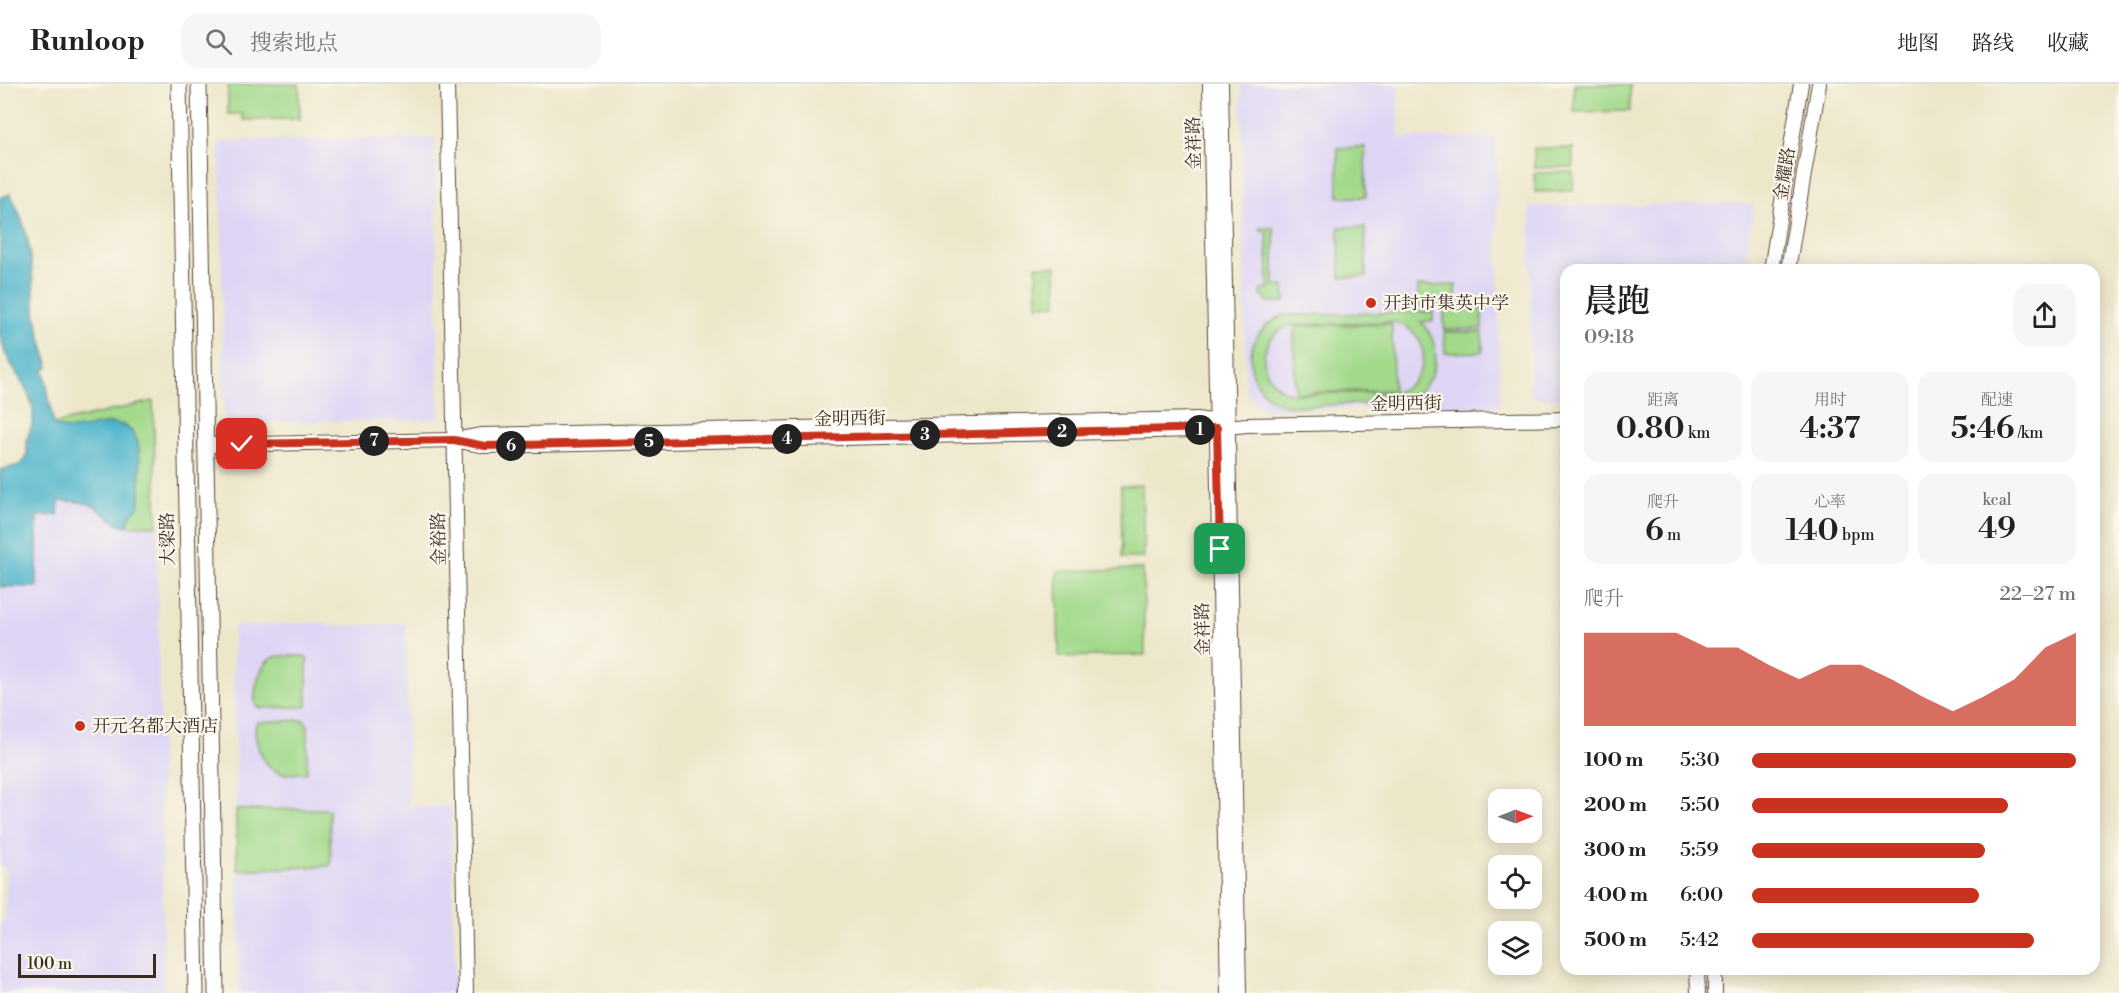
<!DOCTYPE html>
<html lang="zh">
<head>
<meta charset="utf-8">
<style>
  :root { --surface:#fff; --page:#f6f6f6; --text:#222; --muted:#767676; --line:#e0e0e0; --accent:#c8321e }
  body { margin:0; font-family:"Libre Bodoni","Noto Serif SC",serif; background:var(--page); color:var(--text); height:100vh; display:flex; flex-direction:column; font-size:22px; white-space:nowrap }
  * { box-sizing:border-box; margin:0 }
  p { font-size:20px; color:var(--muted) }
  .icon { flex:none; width:33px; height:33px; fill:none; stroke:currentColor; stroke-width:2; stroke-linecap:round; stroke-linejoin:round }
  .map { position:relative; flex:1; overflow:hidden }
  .panel { position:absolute; left:1560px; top:180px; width:540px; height:711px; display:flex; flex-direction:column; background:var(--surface); border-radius:18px; box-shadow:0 3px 15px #0003 }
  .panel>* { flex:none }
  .needle { width:39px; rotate:89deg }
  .controls { position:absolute; left:1488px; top:705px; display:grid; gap:12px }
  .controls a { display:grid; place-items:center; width:54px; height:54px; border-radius:12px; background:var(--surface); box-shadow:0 3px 15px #0003; font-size:30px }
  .scale { position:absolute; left:18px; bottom:15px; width:138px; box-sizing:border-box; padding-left:6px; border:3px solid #3b2a1e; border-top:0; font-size:16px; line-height:21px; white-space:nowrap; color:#3b2a1e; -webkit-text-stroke:4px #fbf7ec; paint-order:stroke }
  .pin { position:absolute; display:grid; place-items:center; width:51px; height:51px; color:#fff; margin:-26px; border-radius:12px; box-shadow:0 3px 9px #0006 }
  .km { position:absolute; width:30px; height:30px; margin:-15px; border-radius:50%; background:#222; color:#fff; font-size:16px; line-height:30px; text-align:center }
  .round { display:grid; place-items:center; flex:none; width:63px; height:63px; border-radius:18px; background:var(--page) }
  .overview { display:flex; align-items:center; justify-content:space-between; height:102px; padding:0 24px }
  h1 { font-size:33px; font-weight:600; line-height:45px }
  .stats { display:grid; grid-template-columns:repeat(3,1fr); gap:9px; height:102px; padding:6px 24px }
  .stats div { display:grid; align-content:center; border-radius:15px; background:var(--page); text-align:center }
  .stats b { font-size:30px; font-weight:600 }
  .stats small { font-size:16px; font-weight:400 }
  .stats p { font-size:16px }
  .chart { height:168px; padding:12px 24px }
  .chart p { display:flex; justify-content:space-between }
  .chart svg { width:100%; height:108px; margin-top:6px; fill:var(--accent); opacity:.7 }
  ul { padding:0 24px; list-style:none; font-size:20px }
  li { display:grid; grid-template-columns:96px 72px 1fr; align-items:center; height:45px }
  li i { height:15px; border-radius:8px; background:var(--accent) }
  header { display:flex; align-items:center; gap:36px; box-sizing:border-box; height:84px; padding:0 30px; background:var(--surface); border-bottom:2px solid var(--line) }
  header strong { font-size:28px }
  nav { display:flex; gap:33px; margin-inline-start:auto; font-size:21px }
  .search { width:420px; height:54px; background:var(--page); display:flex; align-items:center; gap:15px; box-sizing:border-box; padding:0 21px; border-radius:18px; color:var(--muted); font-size:22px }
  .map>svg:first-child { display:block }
  .built { fill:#ded5f5 }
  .green { fill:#a2d98b; stroke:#6e8254; stroke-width:1.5; fill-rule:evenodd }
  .water { fill:#4cb4ca; stroke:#446f74; stroke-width:1.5 }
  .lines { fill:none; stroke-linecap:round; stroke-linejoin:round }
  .secondary-casing { stroke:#564638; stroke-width:16 }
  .primary-casing { stroke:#564638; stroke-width:17 }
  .secondary { stroke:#fff; stroke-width:14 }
  .primary { stroke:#fff; stroke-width:15 }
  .route-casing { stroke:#fff; stroke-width:12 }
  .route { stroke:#c8321e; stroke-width:8 }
  .poi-dot { fill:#c8321e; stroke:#fbf7ec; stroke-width:2 }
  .labels { text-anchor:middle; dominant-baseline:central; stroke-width:4.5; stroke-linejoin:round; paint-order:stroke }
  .street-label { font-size:18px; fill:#3b2a1e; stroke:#fbf7ec }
  .poi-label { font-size:18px; fill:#3b2a1e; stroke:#fbf7ec; text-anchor:start }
</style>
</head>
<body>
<header>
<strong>Runloop</strong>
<div class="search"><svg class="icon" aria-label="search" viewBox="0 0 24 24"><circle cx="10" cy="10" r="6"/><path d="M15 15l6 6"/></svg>搜索地点</div>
<nav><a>地图</a><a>路线</a><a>收藏</a></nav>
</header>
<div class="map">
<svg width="2119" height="909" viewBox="0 0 2119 909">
  <rect width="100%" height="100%" fill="#fbf7ec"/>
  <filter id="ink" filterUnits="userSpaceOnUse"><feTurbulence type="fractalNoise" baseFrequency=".0167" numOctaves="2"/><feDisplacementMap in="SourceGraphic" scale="12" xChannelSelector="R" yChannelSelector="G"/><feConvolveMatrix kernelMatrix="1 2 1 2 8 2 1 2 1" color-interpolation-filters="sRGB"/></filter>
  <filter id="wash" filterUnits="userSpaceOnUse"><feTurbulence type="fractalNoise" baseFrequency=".008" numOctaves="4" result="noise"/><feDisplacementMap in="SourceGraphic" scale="24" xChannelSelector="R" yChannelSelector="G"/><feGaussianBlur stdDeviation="1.35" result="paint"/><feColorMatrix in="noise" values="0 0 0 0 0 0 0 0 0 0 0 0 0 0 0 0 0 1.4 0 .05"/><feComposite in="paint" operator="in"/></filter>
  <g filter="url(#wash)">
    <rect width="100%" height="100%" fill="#ede7ca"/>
    <g class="built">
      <path d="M1241,0H1398L1399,54L1496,53L1500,322L1263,325L1246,309Z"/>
      <path d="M435,54L439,336L224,339L220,57Z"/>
      <path d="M1754,120L1743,186H1566V314H1531L1530,122Z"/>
      <path d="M58,417L89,420L122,442H157L164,909H0V838H3L5,834L6,786L0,780V503H37V431Z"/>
      <path d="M326,538V542L406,540L409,723L451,722L455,909H240L233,542Z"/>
    </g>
    <g class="green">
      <path d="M228,0H299L300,35L243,36V30H228Z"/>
      <path d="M1574,0H1630V27L1574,28Z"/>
      <path d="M1365,63L1366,113H1338V64Z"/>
      <path d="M1534,64H1573V83L1534,84Z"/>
      <path d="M1573,88V107L1535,108L1534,89Z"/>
      <path d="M1339,143H1365L1366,193H1340Z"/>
      <path d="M1260,144H1274V201L1284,202L1285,218H1268L1261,211V206H1268L1267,148L1260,147Z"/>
      <path d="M1036,182H1056L1057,220L1037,221Z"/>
      <path d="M1456,201V222H1418V202Z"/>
      <path d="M1444,225H1482V245L1444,246Z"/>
      <path d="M1433,228V237L1421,238C1446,264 1438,301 1405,316C1392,322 1366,320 1351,320C1330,320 1307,324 1287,321C1264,318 1248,292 1251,270C1253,251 1267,238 1285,231ZM1394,238C1433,248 1433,296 1395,308L1292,310C1256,299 1254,253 1291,241Z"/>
      <path d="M1392,240L1393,306L1295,309L1294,242Z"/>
      <path d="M1444,248H1482L1483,268L1445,269Z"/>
      <path d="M153,317L157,442H128L130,432L134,426L112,339C94,341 69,351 54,340Z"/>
      <path d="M1142,401L1144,474H1122L1121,402Z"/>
      <path d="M1143,485L1145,571L1059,573L1057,487Z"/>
      <path d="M304,572L307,575V621L305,623L260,624L256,622C252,609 260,577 275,573C284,571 295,572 304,572Z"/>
      <path d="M304,636L308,642L307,688C299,689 286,692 278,688C262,682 251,652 257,638Z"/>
      <path d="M329,725L331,780L328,782L237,786L236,726Z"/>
    </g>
    <path class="water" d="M10,110C31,145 32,184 35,224C37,243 44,264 49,283L44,286L54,340C77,358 121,319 137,356C142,367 140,406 140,421L130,432L128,442C113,442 103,425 89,420C79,417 69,417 59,417L58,431L37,432V503H0V386L19,381L24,377L27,369V355L33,338V324L28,309L5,269L0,251V114Z"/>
  </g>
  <g filter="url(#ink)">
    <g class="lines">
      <g class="secondary-casing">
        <g id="secondary">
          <path d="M447,0L466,909"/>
          <path d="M1210,0L1228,909"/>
          <path d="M1221,0L1239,909"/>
          <path d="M1771,186L1801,0"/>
          <path d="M1788,186L1819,0"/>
          <path d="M454,356L485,362L1197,346L1247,341L1566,335"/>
          <path d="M205,361L454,356L482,351L1197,335L1219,338"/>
          <path d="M1697,885L1698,909"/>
          <path d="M1715,885V909"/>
        </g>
      </g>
      <g class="primary-casing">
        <g id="primary">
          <path d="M179,0L196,909"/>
          <path d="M199,0L216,909"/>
        </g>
      </g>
      <use href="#secondary" class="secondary"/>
      <use href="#primary" class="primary"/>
    </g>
  </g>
  <g class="lines" filter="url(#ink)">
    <g class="route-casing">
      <path id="route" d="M242,360L454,356L485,362L1217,344L1220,465"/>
    </g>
    <use href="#route" class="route"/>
  </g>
  <g class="poi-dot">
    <circle cx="1371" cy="219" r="6"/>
    <circle cx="80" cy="642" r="6"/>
  </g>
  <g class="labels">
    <g class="street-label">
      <text transform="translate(1194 59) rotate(-91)">金祥路</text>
      <text transform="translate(1785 90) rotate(-81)">金耀路</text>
      <text transform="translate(1406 320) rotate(-1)">金明西街</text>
      <text transform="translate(850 335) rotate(-1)">金明西街</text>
      <text transform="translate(168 455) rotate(-91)">大梁路</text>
      <text transform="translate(439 455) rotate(-91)">金裕路</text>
      <text transform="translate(1203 545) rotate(-91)">金祥路</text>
    </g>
    <g class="poi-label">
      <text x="1383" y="219">开封市集英中学</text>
      <text x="92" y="642">开元名都大酒店</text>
    </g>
  </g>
</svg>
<div class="controls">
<a><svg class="needle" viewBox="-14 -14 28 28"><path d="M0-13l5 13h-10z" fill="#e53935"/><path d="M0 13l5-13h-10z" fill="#767676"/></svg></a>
<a><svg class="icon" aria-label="locate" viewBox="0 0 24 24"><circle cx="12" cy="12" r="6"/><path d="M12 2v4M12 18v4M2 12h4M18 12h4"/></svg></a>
<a><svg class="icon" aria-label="layers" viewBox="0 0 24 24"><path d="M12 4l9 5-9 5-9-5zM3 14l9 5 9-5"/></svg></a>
</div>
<div class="scale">100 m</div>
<div class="pin" style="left:1220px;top:465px;background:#1e9e55"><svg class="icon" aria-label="arrive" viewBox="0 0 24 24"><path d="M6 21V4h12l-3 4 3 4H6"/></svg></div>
<div class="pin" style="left:242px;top:360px;background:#d93025"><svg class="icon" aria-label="check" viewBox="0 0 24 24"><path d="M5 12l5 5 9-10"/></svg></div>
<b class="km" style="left:1200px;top:346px">1</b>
<b class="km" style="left:1062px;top:348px">2</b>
<b class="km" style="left:925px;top:351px">3</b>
<b class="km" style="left:787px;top:355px">4</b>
<b class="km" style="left:649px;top:358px">5</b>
<b class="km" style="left:511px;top:362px">6</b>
<b class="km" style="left:374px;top:357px">7</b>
<section class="panel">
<div class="overview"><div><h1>晨跑</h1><p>09:18</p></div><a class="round"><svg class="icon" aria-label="share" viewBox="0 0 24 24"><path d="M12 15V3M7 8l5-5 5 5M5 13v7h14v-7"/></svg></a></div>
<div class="stats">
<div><p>距离</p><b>0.80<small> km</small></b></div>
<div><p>用时</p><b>4:37</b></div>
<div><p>配速</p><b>5:46<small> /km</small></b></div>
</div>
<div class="stats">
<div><p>爬升</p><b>6<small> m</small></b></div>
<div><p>心率</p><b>140<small> bpm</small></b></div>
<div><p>kcal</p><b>49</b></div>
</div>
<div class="chart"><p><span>爬升</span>22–27 m</p>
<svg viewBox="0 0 160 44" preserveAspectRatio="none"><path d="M0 44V6L10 6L20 6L30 6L40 12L50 12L60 19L70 25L80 19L90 19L100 25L110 32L120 38L130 32L140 25L150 12L160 6V44z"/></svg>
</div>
<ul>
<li><b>100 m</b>5:30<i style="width:100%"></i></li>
<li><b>200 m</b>5:50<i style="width:79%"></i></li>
<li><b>300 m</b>5:59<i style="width:72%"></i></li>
<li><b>400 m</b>6:00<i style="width:70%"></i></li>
<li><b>500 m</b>5:42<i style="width:87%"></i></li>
</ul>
</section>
</div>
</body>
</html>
